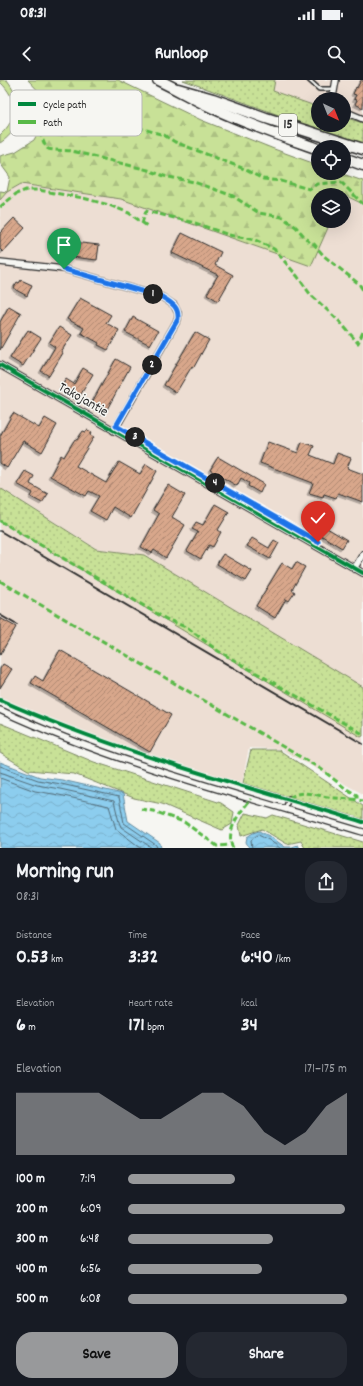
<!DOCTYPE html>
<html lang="en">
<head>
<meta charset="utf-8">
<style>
  :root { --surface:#171b24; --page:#242831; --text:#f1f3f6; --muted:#9ea1a6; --accent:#98999b }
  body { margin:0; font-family:Dekko,sans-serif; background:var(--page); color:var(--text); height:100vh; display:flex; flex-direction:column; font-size:15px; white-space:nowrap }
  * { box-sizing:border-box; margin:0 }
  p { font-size:13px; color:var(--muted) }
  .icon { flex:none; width:22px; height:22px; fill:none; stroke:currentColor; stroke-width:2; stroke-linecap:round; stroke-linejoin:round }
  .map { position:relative; height:768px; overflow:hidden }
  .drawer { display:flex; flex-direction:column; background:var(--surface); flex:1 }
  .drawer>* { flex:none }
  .needle { width:26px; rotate:137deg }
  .tools { position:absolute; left:311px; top:12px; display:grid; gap:8px }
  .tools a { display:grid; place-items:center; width:40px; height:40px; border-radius:50%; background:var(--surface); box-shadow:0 4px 16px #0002; font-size:20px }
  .pin { position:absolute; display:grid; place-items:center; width:34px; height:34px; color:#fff; margin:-41px -17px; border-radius:50% 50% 50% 0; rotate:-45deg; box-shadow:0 0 4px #0007 }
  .pin .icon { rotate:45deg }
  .km { position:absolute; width:20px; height:20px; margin:-10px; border-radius:50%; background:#222; color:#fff; font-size:11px; line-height:20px; text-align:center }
  .round { display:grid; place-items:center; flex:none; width:42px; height:42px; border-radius:16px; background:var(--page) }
  .headline { display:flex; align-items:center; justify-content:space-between; height:68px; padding:0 16px }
  h1 { font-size:22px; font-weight:800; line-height:30px }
  .figures { display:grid; grid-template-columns:repeat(3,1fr); gap:6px; height:68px; padding:4px 16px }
  .figures div { display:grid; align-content:center }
  .figures b { font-size:20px; font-weight:800 }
  .figures small { font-size:11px; font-weight:400 }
  .figures p { font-size:11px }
  .chart { height:112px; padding:8px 16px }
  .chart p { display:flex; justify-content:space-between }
  .chart svg { width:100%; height:72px; margin-top:4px; fill:var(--accent); opacity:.7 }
  .primary-button { display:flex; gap:8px; margin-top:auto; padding:8px 16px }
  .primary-button a { flex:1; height:46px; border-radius:16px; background:var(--accent); color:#111; font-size:16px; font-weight:800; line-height:46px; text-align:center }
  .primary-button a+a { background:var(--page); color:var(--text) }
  ul { padding:0 16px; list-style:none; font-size:13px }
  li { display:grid; grid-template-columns:64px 48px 1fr; align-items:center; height:30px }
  li i { height:10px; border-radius:5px; background:var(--accent) }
  .status { display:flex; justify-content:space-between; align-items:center; height:28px; padding:0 20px; background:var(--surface); direction:ltr }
  .status svg { height:11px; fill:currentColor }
  header { display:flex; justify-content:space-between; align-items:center; height:52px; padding:0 16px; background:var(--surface); font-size:18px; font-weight:800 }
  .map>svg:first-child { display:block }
  .built { fill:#edded3 }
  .grass { fill:url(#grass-dots); stroke:#7a8661 }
  .forest { fill:url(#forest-firs); stroke:#7a8661 }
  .pitch { fill:#c8e197; stroke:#7a8661 }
  .water { fill:url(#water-waves); stroke:#658ca0 }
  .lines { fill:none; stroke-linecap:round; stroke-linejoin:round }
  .shore { stroke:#526c79; stroke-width:1 }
  .building { fill:url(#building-hatch); stroke:#2b2b2b; filter:url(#shadow) }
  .service-casing { stroke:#2b2b2b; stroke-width:6 }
  .minor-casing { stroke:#2b2b2b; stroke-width:8 }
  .trunk-casing { stroke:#2b2b2b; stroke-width:13 }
  .service { stroke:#f6f6f2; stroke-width:3 }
  .minor { stroke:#f6f6f2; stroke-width:5.5 }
  .trunk { stroke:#f6f6f2; stroke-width:10 }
  .rail { stroke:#2b2b2b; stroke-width:2 }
  .quiet { stroke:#58b947; stroke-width:3; stroke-dasharray:6 3; stroke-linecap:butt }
  .cycleway-casing { stroke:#f6f6f2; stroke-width:6 }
  .cycleway { stroke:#00873e; stroke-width:4 }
  .route-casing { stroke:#fff; stroke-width:8 }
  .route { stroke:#1a73e8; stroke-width:5 }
  .labels { text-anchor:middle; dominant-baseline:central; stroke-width:3; stroke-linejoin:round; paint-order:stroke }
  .shield { fill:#f6f6f2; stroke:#686867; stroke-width:1 }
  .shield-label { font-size:13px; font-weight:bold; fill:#2b2b2b }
  .street-label { font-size:14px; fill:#2b2b2b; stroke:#f6f6f2 }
  .key { fill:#f6f6f2; stroke:#b9b9b6; stroke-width:1 }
  .key-label { font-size:11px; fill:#2b2b2b }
</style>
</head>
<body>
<div class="status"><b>08:31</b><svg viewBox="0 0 49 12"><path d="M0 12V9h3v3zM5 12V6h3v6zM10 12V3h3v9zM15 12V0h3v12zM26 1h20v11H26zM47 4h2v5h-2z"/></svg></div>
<header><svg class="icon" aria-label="back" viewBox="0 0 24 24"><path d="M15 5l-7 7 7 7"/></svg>Runloop<svg class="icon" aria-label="search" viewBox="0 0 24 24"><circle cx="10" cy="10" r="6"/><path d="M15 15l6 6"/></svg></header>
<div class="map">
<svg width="363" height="768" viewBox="0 0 363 768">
  <defs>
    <pattern id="grass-dots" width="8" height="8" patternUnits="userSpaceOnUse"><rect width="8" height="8" fill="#c8e197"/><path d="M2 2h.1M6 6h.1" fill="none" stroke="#acc182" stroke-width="1.8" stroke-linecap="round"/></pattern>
    <pattern id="forest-firs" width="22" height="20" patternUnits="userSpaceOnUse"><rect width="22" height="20" fill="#c8e197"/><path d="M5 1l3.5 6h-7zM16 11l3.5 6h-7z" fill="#acc182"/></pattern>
    <pattern id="water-waves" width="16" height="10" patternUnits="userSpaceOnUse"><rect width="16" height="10" fill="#8ccdee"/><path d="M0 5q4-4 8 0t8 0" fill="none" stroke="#79b0cc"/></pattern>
    <pattern id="building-hatch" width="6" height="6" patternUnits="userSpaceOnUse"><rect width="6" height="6" fill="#d8a78b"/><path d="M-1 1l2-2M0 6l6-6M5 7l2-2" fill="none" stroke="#af8872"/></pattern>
    <filter id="shadow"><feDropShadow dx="-2" dy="2" stdDeviation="0" flood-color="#0004"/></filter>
  </defs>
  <rect width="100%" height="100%" fill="#f6f6f2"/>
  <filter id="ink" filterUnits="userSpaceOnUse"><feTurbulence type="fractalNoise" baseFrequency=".025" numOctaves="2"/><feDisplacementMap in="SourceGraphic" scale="8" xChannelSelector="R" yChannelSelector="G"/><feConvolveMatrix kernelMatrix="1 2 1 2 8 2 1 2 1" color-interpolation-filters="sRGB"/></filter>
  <g filter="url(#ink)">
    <g class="built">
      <path d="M275,0H363V43L344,37V19H318V27L272,11Z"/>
      <path d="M21,104L121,119L311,186L330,141H344V116L363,124V607L144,475L97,469L0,408V120L7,112Z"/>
      <path d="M0,442L363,658V714L280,669L249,668L242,703L147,674L61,644L0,617Z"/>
    </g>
    <g class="grass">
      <path d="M183,0H275L273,11L318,27V45H344V37L363,43V66Z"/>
      <path d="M0,408L96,469L144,475L363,607V656L361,657L0,441Z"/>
      <path d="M0,643L94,682L221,723L234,732L232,744L222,750L162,724L134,718L74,694L28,690L0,673Z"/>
      <path d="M251,670H279L363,726V739L243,703Z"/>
      <path d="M245,733L267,738L273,735L363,762V768H305L301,761L287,764L262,749L241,756L239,745Z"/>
    </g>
    <path class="forest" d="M28,0H118L201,40L274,69L318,85V93H340L363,101V124L344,115H318V141H331L311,186L121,119L21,104L7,112L0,120V111L7,112L10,97L0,83V76L15,72L34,60L47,35L45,18Z"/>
    <path class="pitch" d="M0,0H7C23,20 24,48 0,63V55C19,38 18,19 0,2Z"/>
    <g class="water">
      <path d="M0,682L40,697L62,700L123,714L128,741L160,763L161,768H0Z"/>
      <path d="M259,751L271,757L285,767H292L298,765L300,768H249L246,762L247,757L253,753Z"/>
    </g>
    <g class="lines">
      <g class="shore">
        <path d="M0,686L38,700L61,704L119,717L124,743L156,765L157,768"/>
        <path d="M0,692L37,705L60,709L114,721L119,742L121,747L152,768"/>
        <path d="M0,698L35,711L59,715L109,726L116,749L141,768"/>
        <path d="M252,768L251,760L258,755L269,760L280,768"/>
      </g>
    </g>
    <g class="building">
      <path d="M361,0H363V28L355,24L357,20L354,19L356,15L353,14L356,7L357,8Z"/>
      <path d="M14,138L25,148L3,172L0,169V153Z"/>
      <path d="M182,153L221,172L215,185L233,195L218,221L207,214L218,195L172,173Z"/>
      <path d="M64,161L99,165L97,180L63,176Z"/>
      <path d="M21,200L32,205L27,216L16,210L14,207L17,202L19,203Z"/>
      <path d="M80,218L111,235L106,243L119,250L108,270L98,265L99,263L81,253L84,248L67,239Z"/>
      <path d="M9,226L21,233L0,270V242Z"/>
      <path d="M133,237L158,251L150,265L125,252Z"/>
      <path d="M59,247L72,255L61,272L63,273L49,296L41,291L55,267L49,263Z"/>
      <path d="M28,250L41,258L23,286L10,278Z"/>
      <path d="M195,252L209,260L194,287L192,286L176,313L164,305Z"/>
      <path d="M116,279L130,287L105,333L91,324Z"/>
      <path d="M83,288L93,294L78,319L61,308L66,299L74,304Z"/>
      <path d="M13,333L39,348L45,338L57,345L42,372L23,361L7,388L0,383V356Z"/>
      <path d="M87,350L92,352L90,355L94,357L76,386L106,403L119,382L140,394L146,384L157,391L131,438L113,427L106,440L90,431L99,416L89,411L86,416L50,396L61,375L64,377L75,359L77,360L83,351L86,352Z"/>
      <path d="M268,362L298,373L302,362L314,366L310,375L333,384L337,373L351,378L347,388L363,394V422L338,413L336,418L324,414L323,417L309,413L313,403L260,383Z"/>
      <path d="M218,377L264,404L260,413L248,406L249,403L241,398L237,406L210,390Z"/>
      <path d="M25,391L34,396L30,404L48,414L42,423L31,417L33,413L17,404Z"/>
      <path d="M168,405L185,415L172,437L185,445L166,478L154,470L152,473L141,467L159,434L153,430Z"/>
      <path d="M215,424L229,432L218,450L221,452L213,467L209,465L201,479L187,471L198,452L192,449L196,442L203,445Z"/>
      <path d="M317,442L347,460L342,468L312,450Z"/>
      <path d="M252,458L269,468L274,460L279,463L270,479L247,466Z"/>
      <path d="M223,474L252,491L246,501L217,484Z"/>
      <path d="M296,482L305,487L292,510L295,512L289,521L286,519L275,538L256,526L282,483L292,489Z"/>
      <path d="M0,538L16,547L0,575Z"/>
      <path d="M60,570L171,635L150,672L31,603L35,596L43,601Z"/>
      <path d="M3,584L12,589L0,608V589Z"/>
    </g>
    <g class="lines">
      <g class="service-casing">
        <g id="service">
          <path d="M309,0L319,9H334"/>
          <path d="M285,729L289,718"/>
        </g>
      </g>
      <g class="minor-casing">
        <g id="minor">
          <path d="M334,19L333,17L336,0"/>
          <path d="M344,31L363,39"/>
          <path d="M0,182L64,189L162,217L174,225L178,233V239L114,351"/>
          <path d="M0,285L363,493"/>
          <path d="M354,489L363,474"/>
          <path d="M0,630C116,684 241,715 363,752"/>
        </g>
      </g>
      <g class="trunk-casing">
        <g id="trunk">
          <path d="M158,0C175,8 192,18 209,26C244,43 282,56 318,69"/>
          <path d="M178,9L213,19L266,38L363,69"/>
          <path d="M344,78L363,85"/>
        </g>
      </g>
      <use href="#service" class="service"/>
      <use href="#minor" class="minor"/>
      <use href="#trunk" class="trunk"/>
      <g class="rail">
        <path d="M0,451L363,664"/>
        <path d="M0,535L17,545"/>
      </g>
      <g class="quiet">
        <path d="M40,42L47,44H82L101,41L133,46L164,55L175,62L242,88L263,99L281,101L309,109L317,104L341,102L363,124"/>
        <path d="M47,44L41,56C43,59 44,65 47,68C49,71 67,70 72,71L148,90L164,96L194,102L233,116L259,133L282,137L296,147L310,163L314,164L324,176L359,204L363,210"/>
        <path d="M0,127L16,114L26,110H38L83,118L109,125L129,133L147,146"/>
        <path d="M142,143L146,131L195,143L229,155L255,160L274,169L298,197L310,214L340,242L358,263L363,252"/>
        <path d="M0,441L166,539L188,548L218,571L363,654"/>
        <path d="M0,501L321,689L345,708L357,715V719"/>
        <path d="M289,718C301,709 315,715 328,717C340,719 352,718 363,721"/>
        <path d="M141,729L153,731L184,742L217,766L232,765"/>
        <path d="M233,768C224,751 241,731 251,719"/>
      </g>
      <g class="cycleway-casing">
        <g id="cycleway">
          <path d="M0,285L363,493"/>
          <path d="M0,620C117,672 241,705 363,742"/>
        </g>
      </g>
      <use href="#cycleway" class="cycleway"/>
    </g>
  </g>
  <g class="lines" filter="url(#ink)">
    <g class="route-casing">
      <path id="route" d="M64,189L162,217C172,223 179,227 178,239L116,346L318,462"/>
    </g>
    <use href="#route" class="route"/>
  </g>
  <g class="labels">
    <rect class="shield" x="279" y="34" width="18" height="22" rx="3"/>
    <g class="shield-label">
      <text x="288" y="45">15</text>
    </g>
    <g class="street-label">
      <text transform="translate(83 320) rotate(30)">Takojantie</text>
    </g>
  </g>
  <rect x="10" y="10" width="132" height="46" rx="6" class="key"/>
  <rect x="18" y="22" width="18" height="4" fill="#00873e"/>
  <rect x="18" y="40" width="18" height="4" fill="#58b947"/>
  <g class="key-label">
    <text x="43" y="28">Cycle path</text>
    <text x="43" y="46">Path</text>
  </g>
</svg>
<div class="tools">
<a><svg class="needle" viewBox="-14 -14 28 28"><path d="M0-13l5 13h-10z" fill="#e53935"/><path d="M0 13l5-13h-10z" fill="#9ea1a6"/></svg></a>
<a><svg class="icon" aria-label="locate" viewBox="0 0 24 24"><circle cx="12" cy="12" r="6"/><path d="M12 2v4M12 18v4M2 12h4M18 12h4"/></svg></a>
<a><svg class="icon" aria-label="layers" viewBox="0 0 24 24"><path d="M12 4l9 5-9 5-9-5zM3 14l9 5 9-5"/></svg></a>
</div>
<div class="pin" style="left:64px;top:189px;background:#1e9e55"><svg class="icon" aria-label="arrive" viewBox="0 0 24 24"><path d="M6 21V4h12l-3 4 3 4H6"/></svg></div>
<div class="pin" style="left:318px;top:462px;background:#d93025"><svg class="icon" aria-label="check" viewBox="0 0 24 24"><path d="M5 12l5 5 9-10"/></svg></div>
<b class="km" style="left:153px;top:214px">1</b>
<b class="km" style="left:152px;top:285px">2</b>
<b class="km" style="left:135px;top:357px">3</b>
<b class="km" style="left:215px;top:403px">4</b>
</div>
<section class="drawer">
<div class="headline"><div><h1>Morning run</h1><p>08:31</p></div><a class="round"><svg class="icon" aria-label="share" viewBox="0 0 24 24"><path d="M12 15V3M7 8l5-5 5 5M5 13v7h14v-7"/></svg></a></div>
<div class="figures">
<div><p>Distance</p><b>0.53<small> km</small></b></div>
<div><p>Time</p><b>3:32</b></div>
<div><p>Pace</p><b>6:40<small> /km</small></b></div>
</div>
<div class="figures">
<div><p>Elevation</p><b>6<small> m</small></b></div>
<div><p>Heart rate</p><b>171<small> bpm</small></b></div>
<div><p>kcal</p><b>34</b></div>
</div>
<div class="chart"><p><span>Elevation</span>171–175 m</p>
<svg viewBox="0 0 160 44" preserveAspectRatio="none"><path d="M0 44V6L10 6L20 6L30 6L40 6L50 14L60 22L70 22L80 14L90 6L100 6L110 14L120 30L130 38L140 30L150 14L160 6V44z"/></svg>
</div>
<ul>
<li><b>100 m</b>7:19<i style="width:49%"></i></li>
<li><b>200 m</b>6:09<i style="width:99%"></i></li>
<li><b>300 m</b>6:48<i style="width:66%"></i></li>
<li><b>400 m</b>6:56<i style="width:61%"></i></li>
<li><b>500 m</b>6:08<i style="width:100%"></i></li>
</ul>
<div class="primary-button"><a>Save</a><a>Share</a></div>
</section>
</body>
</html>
